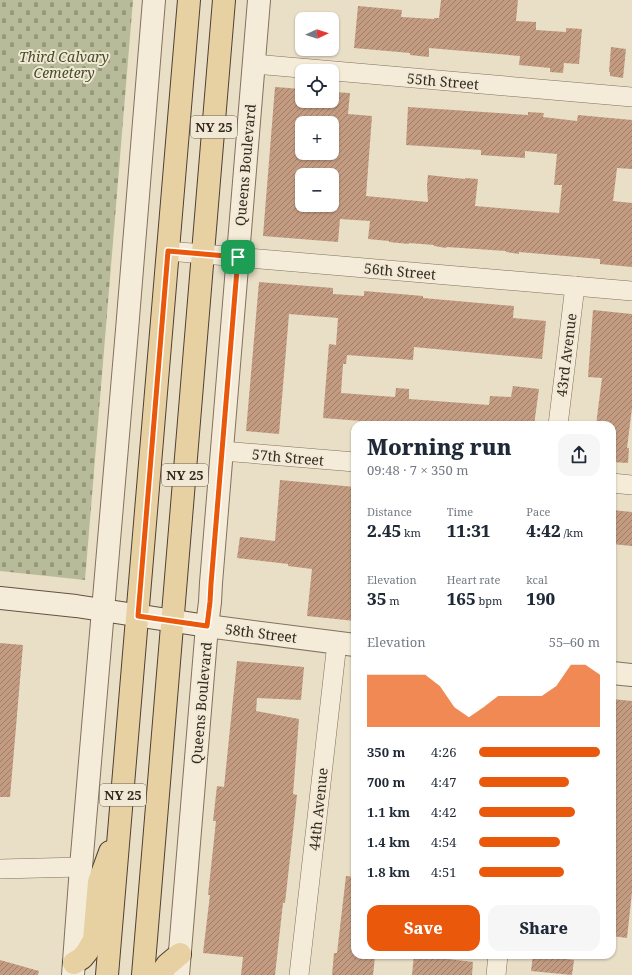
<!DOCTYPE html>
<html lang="en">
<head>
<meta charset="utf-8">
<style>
  :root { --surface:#fff; --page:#f6f6f7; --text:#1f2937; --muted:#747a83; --accent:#ea580c }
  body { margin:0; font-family:"Noto Serif",serif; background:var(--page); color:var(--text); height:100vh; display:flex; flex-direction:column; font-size:15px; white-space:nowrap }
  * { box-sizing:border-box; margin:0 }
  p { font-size:13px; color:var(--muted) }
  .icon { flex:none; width:22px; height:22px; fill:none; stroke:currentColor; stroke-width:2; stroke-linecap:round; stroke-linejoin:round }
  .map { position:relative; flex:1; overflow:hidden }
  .drawer { position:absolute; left:351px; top:421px; width:265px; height:538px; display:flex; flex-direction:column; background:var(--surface); border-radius:12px; box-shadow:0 1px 3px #0004 }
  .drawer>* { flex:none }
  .needle { width:26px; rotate:86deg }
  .tools { position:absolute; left:295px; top:12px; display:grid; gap:8px }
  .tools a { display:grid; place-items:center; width:44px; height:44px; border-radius:8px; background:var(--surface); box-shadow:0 1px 3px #0004; font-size:20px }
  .pin { position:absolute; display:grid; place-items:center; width:34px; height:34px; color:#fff; margin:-17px; border-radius:8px; box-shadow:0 2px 6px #0006 }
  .round { display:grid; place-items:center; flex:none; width:42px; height:42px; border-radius:12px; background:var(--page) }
  .headline { display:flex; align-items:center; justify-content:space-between; height:68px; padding:0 16px }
  h1 { font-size:22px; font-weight:800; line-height:30px }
  .stats { display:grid; grid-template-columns:repeat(3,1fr); gap:6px; height:68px; padding:4px 16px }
  .stats div { display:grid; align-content:center }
  .stats b { font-size:17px; font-weight:800 }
  .stats small { font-size:11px; font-weight:400 }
  .stats p { font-size:11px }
  .chart { height:112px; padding:8px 16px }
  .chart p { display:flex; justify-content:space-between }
  .chart svg { width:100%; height:72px; margin-top:4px; fill:var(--accent); opacity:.7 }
  .action { display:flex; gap:8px; margin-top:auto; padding:8px 16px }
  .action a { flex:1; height:46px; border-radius:12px; background:var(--accent); color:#fff; font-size:16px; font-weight:800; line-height:46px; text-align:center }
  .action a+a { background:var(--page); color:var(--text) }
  ul { padding:0 16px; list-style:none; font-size:13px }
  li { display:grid; grid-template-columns:64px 48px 1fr; align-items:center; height:30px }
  li i { height:10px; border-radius:5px; background:var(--accent) }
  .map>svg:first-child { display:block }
  .cemetery { fill:url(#cemetery-stones) }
  .building { fill:url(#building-hatch); fill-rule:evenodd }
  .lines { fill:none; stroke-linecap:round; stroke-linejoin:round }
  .minor-casing { stroke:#82715e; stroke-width:20 }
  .tertiary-casing { stroke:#82715e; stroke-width:24 }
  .secondary-casing { stroke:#645241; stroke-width:24 }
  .primary-casing { stroke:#504032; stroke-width:24 }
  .minor { stroke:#f4ecd8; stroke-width:19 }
  .tertiary { stroke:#f4ecd8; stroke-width:22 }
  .secondary { stroke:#f4ecd8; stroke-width:22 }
  .primary { stroke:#e7d1a3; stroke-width:22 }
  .route-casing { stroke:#fff; stroke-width:8 }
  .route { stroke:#ea580c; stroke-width:5 }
  .labels { text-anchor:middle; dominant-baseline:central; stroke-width:4; stroke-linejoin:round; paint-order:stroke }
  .shield { fill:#f1e9d5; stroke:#6d6356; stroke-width:1 }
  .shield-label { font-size:13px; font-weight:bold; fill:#342920 }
  .park-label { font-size:14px; font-style:italic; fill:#454e29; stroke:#f1e9d5 }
  .street-label { font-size:14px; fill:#342920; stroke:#f1e9d5 }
</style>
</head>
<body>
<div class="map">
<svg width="632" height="975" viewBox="0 0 632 975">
  <defs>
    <pattern id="cemetery-stones" width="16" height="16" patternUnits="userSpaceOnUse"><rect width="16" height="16" fill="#b7bb99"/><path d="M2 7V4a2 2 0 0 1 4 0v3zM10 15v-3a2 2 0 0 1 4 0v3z" fill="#96987c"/></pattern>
    <pattern id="building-hatch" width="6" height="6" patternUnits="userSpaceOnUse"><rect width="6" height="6" fill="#c29b81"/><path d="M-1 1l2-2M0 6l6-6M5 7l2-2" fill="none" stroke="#9e7e69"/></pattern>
  </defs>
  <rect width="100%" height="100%" fill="#e9dec6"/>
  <path class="cemetery" d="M0,0H133L85,580L0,571Z"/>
  <g class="building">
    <path d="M441,0H518L516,21L536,22V30L566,32V28L582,29L579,64L564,63L563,73L550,72V68L519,65L520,56L429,48V57L410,55V53L354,48L358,6L402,10L401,17L434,19V18H439Z"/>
    <path d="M611,47L626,49L623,78L610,76V72H609Z"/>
    <path d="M275,87L302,89V101H332V92L350,93L348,114L372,116L366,196L428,202L427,186L428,175L465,179V178L478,179L475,206L559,213L562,185H554L557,154L525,151V158L481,155V150L406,145L408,107L528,115V112L544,113L543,117L577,121L578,115L632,120V169L617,168L613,201L632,203V267L600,264V259L519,252V254L506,252V251L447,247L446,248L434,246V245L409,243V244L389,242V241L368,239L370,221L340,219L338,242L263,236ZM302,123H332V153H302ZM302,175H332V205H302Z"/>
    <path d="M259,282L333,288V294L364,296V291L423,296V298L514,306L513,318L546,321L542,359L414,347L413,360L347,355L346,364H343L341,393L395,397L396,388L409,389V399L489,405L490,396L511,397L513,386L539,389L534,425H412L323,418L329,344L336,345L338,318L289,314L279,434L246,431Z"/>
    <path d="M593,310L632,314V408L627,448H629L628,463L612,462V425H596L602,378L588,377Z"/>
    <path d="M280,480L355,487V621L307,616L312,569L288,566V564L237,558L240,537L275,541Z"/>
    <path d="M612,510L632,512V546L612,544Z"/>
    <path d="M0,643L23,645L10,797H0Z"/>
    <path d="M237,661L304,667L301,700L257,698L256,711L299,719L293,794L297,795L285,903H283L275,975H241L243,957L203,953L210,895H208L216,821H213L217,786L224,787Z"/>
    <path d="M612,699L632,701V892L627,938L612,936Z"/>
    <path d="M346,876L355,877V955L375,957L373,975H332L334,953H337Z"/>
    <path d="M414,955H431L430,957L473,962L472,975H412Z"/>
    <path d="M533,955L574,960L572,975L531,971Z"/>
    <path d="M0,960L39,971L38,975H0Z"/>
  </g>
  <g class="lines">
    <g class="minor-casing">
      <g id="minor">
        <path d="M254,64L632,97"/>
        <path d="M168,251L632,291"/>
        <path d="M558,425L575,286"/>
        <path d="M222,451L355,462"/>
        <path d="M612,483L632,485"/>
        <path d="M0,869L81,867"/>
        <path d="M299,975L337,643"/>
        <path d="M496,975L498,955"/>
      </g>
    </g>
    <g class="tertiary-casing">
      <g id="tertiary">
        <path d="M207,626L355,645"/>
        <path d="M612,673L632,675"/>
        <path d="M73,975L81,867L127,330L154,0"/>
        <path d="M178,975L207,626L210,602L211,583L259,0"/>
      </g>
    </g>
    <g class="secondary-casing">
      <path id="secondary" d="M0,598L76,606L207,626"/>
    </g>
    <g class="primary-casing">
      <g id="primary">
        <path d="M74,963L82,958L87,952L94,940L99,882L110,852"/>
        <path d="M107,975L189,0"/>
        <path d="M143,975L224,0"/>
        <path d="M160,975L167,965L180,954"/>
      </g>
    </g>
    <use href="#minor" class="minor"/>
    <use href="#tertiary" class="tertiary"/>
    <use href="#secondary" class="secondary"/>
    <use href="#primary" class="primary"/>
  </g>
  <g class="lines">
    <g class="route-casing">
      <path id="route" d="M168,251L238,257L211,584L210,602L207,626L138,616Z"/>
    </g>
    <use href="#route" class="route"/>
  </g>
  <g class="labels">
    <g class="shield">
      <rect x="191" y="116" width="46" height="22" rx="3"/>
      <rect x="162" y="464" width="46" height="22" rx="3"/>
      <rect x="100" y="784" width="46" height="22" rx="3"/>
    </g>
    <g class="shield-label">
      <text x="214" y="127">NY 25</text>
      <text x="185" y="475">NY 25</text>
      <text x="123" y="795">NY 25</text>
    </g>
    <g class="park-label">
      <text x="64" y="56">Third Calvary<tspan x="64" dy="16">Cemetery</tspan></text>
    </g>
    <g class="street-label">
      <text transform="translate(443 81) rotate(5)">55th Street</text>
      <text transform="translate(245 165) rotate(-85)">Queens Boulevard</text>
      <text transform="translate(400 271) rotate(5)">56th Street</text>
      <text transform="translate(566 355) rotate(-83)">43rd Avenue</text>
      <text transform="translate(288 457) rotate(5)">57th Street</text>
      <text transform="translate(261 633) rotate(7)">58th Street</text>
      <text transform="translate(201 703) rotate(-85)">Queens Boulevard</text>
      <text transform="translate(318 809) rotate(-84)">44th Avenue</text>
    </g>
  </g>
</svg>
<div class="tools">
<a><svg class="needle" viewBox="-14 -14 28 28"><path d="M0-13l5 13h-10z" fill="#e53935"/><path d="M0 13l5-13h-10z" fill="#747a83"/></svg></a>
<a><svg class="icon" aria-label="locate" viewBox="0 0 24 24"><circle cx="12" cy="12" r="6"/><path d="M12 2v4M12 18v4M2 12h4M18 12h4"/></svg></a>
<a>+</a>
<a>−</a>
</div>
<div class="pin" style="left:238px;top:257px;background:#1e9e55"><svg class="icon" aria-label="arrive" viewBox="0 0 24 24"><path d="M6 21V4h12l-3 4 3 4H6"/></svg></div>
<section class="drawer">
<div class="headline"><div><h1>Morning run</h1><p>09:48 · 7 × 350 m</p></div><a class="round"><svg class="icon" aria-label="share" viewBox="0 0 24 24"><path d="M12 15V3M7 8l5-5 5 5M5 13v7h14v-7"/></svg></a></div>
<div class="stats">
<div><p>Distance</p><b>2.45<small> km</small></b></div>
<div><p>Time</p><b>11:31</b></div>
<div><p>Pace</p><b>4:42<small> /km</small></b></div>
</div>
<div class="stats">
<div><p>Elevation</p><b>35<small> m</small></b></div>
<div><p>Heart rate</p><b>165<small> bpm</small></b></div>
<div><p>kcal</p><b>190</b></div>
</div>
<div class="chart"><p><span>Elevation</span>55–60 m</p>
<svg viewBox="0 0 160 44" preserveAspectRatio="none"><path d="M0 44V12L10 12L20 12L30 12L40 12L50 19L60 32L70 38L80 32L90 25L100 25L110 25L120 25L130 19L140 6L150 6L160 12V44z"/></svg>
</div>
<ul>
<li><b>350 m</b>4:26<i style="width:100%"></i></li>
<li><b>700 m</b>4:47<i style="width:74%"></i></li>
<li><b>1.1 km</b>4:42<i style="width:79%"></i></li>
<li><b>1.4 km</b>4:54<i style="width:67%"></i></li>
<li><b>1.8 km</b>4:51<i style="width:70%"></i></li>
</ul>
<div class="action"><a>Save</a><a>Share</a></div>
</section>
</div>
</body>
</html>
